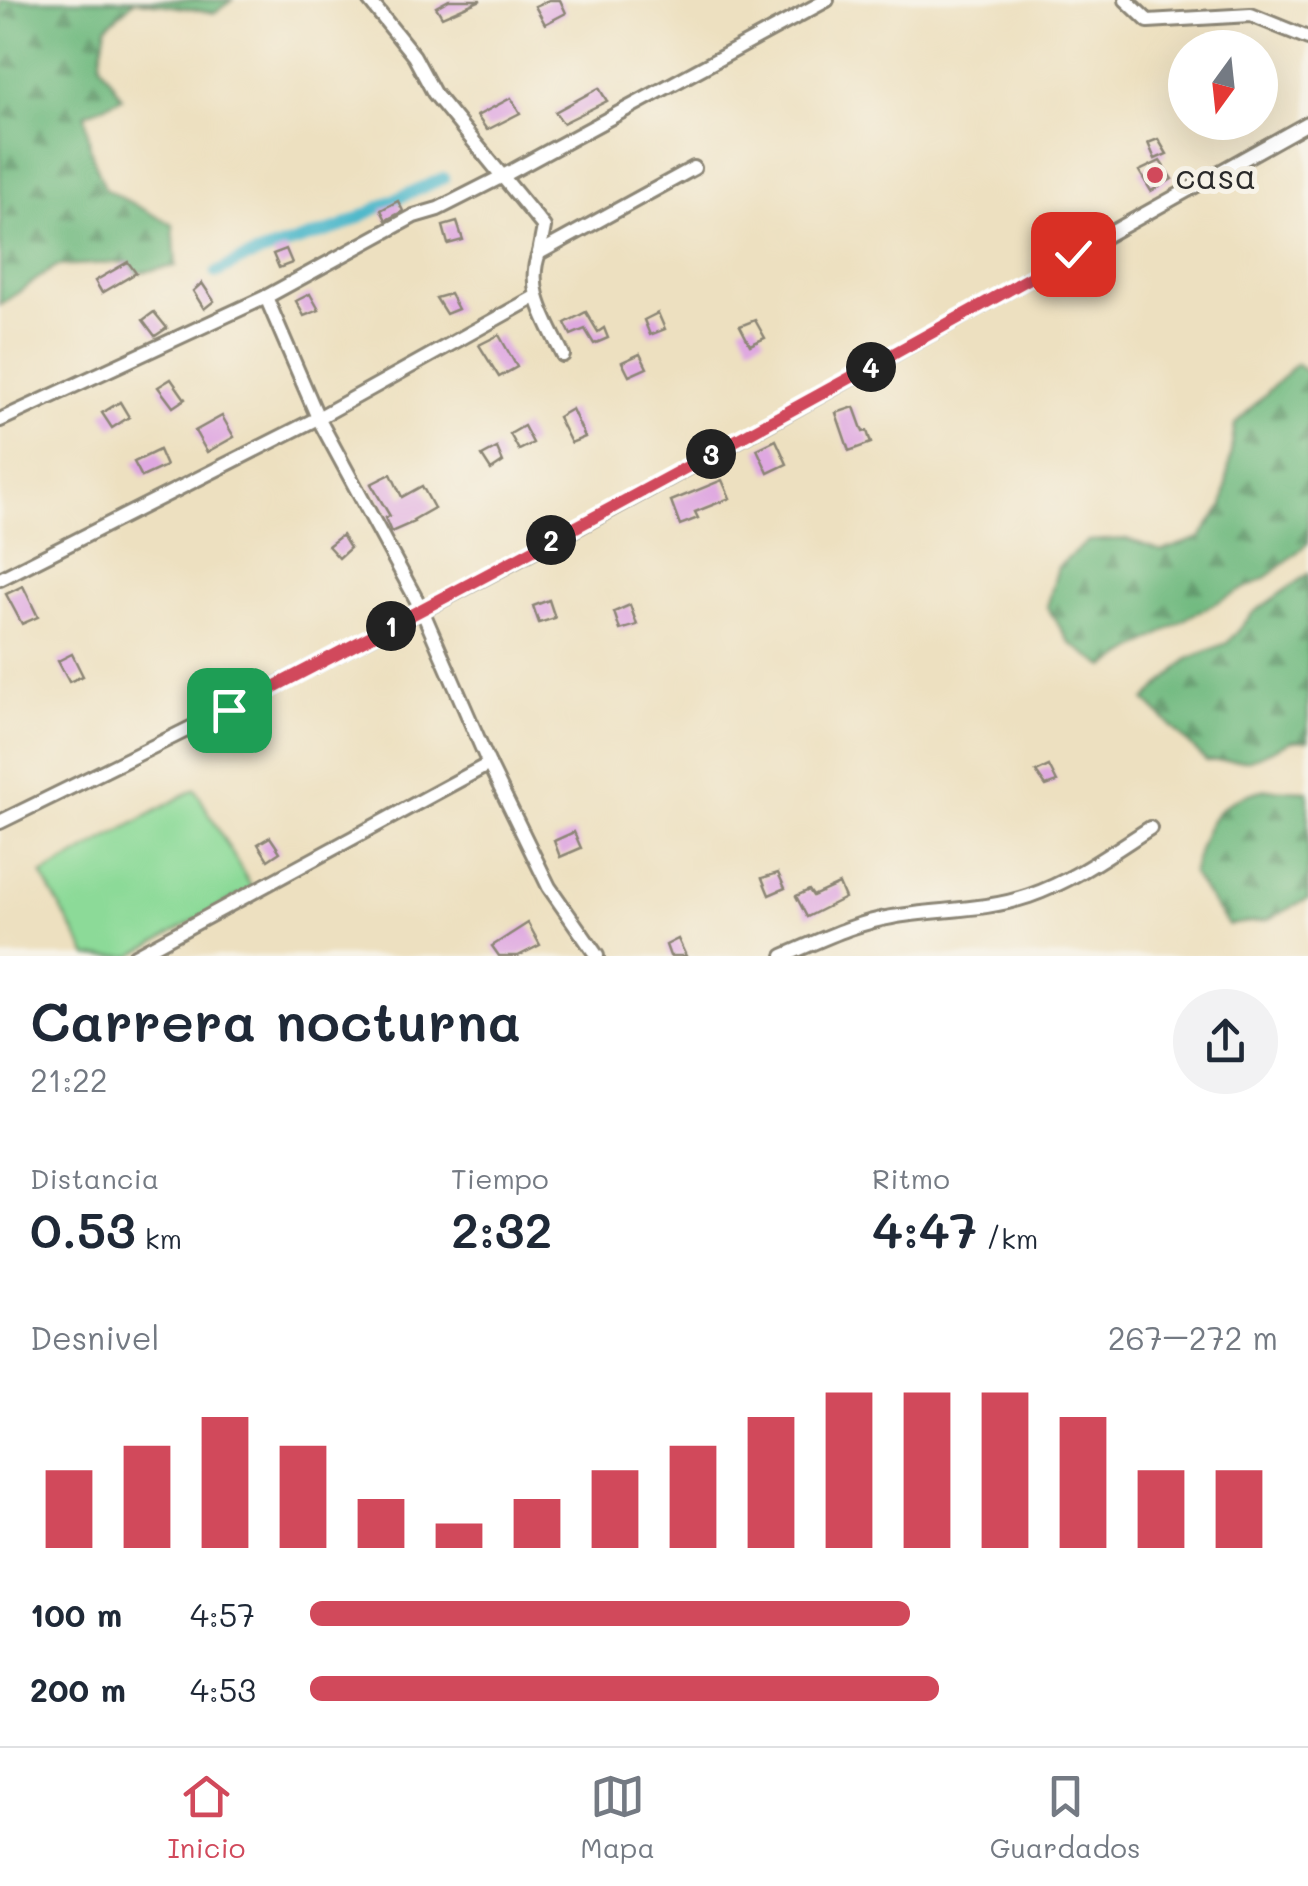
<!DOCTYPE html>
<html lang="es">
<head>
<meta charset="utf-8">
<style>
  :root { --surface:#fff; --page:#f2f2f3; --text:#1f2937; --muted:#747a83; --line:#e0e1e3; --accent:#d1495b }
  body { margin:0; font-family:Mali,sans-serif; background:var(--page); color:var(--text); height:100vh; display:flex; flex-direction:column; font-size:38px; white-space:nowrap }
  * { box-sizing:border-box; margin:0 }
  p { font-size:32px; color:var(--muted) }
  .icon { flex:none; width:55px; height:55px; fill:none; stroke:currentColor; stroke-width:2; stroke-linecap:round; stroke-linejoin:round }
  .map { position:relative; height:956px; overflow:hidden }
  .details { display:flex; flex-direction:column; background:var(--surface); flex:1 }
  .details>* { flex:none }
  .needle { width:65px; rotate:195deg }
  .tools { position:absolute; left:1168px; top:30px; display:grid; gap:20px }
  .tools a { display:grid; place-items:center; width:110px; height:110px; border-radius:50%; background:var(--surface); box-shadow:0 10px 40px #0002; font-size:50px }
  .pin { position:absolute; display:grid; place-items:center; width:85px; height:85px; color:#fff; margin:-42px; border-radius:20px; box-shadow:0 5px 15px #0006 }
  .km { position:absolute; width:50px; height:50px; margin:-25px; border-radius:50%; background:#222; color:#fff; font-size:28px; line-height:50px; text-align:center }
  .round { display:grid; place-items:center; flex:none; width:105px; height:105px; border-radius:52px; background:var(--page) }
  .overview { display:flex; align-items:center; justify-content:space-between; height:170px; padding:0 30px }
  h1 { font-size:55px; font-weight:600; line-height:75px }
  .metrics { display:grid; grid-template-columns:repeat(3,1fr); gap:15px; height:170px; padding:10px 30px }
  .metrics div { display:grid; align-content:center }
  .metrics b { font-size:50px; font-weight:600 }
  .metrics small { font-size:28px; font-weight:400 }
  .metrics p { font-size:28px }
  .chart { height:280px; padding:20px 30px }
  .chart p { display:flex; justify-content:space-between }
  .chart svg { width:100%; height:180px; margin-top:10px; stroke:var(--accent); stroke-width:6 }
  ul { padding:0 30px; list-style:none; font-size:32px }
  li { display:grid; grid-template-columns:160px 120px 1fr; align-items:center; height:75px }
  li i { height:25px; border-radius:12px; background:var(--accent) }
  .tab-bar { display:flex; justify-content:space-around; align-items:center; height:140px; border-top:2px solid var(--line); background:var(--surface); font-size:28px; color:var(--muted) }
  .tab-bar a { display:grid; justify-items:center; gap:5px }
  .tab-bar .selected { color:var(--accent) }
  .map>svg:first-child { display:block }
  .forest { fill:url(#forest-firs); stroke:#4e7256; stroke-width:2.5 }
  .garden { fill:#8cda98; stroke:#5c8262; stroke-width:2.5 }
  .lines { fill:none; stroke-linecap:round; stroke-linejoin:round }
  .canal { stroke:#4db8ca; stroke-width:12 }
  .building { fill:#dfa8e1 }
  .minor-casing { stroke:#8c8676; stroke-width:18 }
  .minor { stroke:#fff; stroke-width:12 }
  .route-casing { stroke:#fff; stroke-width:20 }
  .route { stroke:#d1495b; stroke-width:12 }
  .poi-dot { fill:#d1495b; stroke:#f7f3e8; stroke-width:4 }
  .labels { text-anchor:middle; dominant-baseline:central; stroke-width:10; stroke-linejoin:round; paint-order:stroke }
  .poi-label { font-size:35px; fill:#2b2b2b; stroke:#f7f3e8; text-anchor:start }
</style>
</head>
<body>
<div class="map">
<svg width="1308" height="956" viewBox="0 0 1308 956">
  <defs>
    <pattern id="forest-firs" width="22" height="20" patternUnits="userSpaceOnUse" patternTransform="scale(2.5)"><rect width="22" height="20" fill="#71ba80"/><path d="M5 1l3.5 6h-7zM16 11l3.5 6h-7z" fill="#5d9769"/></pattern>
  </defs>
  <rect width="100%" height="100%" fill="#f7f3e8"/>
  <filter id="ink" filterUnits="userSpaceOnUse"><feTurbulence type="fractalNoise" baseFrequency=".01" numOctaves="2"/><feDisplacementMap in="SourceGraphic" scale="20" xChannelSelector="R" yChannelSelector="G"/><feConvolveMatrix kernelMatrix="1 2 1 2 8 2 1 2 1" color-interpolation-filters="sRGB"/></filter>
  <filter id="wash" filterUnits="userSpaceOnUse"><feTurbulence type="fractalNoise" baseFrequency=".0048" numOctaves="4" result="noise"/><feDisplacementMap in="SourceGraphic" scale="40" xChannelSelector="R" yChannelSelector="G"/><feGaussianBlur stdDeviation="2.25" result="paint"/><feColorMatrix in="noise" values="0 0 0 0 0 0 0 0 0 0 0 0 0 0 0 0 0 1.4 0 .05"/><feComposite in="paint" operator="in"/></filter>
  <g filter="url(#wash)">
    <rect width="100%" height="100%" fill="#ede0c0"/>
    <g class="forest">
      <path d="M0,0H232L215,13L135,0L106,27L100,63L122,98L85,114L91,152L105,189L173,225L176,266L136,273L128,262L56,266L0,305Z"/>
      <path d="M1296,364L1308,373V543L1267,577L1192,615L1105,667L1070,643L1047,607L1058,567L1088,541L1127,539L1162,551L1200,538L1223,506L1235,424Z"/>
      <path d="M1308,574V740L1292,741L1250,760L1206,761L1145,700L1188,659L1227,643L1253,613Z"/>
      <path d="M1267,789L1308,791V899L1267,920L1228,925L1192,874C1207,824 1210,801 1267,789Z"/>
    </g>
    <path class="garden" d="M195,789L252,888L131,956H88L42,875Z"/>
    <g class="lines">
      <path class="canal" d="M216,273L243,259L341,227L389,202L444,178"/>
    </g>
    <g id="blocks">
      <g class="building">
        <path d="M449,0H481L442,17L436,7Z"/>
        <path d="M549,0H560L566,13L545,24L535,6Z"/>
        <path d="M599,88L607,101L563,123L555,112Z"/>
        <path d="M511,98L520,113L487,130L477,116Z"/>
        <path d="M1158,139L1167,154L1155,159L1148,143Z"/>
        <path d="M1160,161L1172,179L1151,191L1139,171Z"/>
        <path d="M398,201L403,211L386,220L381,210Z"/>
        <path d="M457,222L463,240L448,244L443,226Z"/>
        <path d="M286,249L292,263L279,268L273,254Z"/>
        <path d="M128,262L136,273L102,293L95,281Z"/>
        <path d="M202,283L214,301L204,309L193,291Z"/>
        <path d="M310,294L319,310L304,316L296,301Z"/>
        <path d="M450,294L458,309L446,314L436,298Z"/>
        <path d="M154,312L167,328L155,336L143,320Z"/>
        <path d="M586,312L598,332L604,328L608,338L594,344L585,329L571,335L565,323Z"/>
        <path d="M658,313L665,329L650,335L644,320Z"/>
        <path d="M755,320L765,338L750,345L740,326Z"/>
        <path d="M499,335L517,367L499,377L479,345Z"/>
        <path d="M640,354L647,368L629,376L622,362Z"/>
        <path d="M171,379L185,399L173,407L158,387Z"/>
        <path d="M120,402L129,417L112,428L102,413Z"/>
        <path d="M854,407L863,432L867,431L871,443L849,451L836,413Z"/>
        <path d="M572,409L585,437L571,443L558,417Z"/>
        <path d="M222,416L234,437L207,452L195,431Z"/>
        <path d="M524,426L533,443L519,450L510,434Z"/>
        <path d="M776,440L787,464L768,473L757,449Z"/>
        <path d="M497,448L503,462L491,470L482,456Z"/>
        <path d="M159,450L166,466L142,477L134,462Z"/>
        <path d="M391,474L402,497L422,486L434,508L413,520L414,522L391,532L385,518L390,516L371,484Z"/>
        <path d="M722,480L730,498L695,512L698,518L680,525L671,501Z"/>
        <path d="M342,535L350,548L339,558L328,546Z"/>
        <path d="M23,586L38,617L22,624L6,594Z"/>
        <path d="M549,600L555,618L539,623L533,606Z"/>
        <path d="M630,605L637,625L620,630L614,612Z"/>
        <path d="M72,654L83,676L69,682L58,661Z"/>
        <path d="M1049,766L1057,782L1046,786L1036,772Z"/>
        <path d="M574,832L581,848L560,857L554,841Z"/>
        <path d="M270,837L280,852L268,860L258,844Z"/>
        <path d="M778,873L785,888L769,895L762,878Z"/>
        <path d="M839,884L845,898L807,917L796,896L809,890L813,896Z"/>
        <path d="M528,923L540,945L518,956H499L492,946Z"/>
        <path d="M678,939L686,956H670L666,945Z"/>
      </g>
    </g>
  </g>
  <g filter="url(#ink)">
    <use href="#blocks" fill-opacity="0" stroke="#8c8676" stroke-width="2.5"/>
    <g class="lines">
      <g class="minor-casing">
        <g id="minor">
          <path d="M369,0L414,56L434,93L544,227L539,253"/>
          <path d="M1126,0L1148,21L1251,15L1308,38"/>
          <path d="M266,297L414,216L438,209L503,176L827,0"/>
          <path d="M563,355C547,322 525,289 539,253L694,168"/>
          <path d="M0,420L266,297L318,418L422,610L489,764L549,887L597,956"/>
          <path d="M0,579L318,418L535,297"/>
          <path d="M0,822C141,753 281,684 419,612C719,455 1013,287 1308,123"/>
          <path d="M135,956L489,764"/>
          <path d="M783,956C819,941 854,923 892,917C938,909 985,911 1029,896C1073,881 1111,853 1150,828"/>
        </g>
      </g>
      <use href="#minor" class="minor"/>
    </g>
  </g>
  <g class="lines" filter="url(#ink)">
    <g class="route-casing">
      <path id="route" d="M229,710C513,564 794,410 1073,254"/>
    </g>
    <use href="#route" class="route"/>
  </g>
  <circle class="poi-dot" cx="1155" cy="175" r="10"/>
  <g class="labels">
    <g class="poi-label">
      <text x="1175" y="175">casa</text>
    </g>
  </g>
</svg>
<div class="tools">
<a><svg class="needle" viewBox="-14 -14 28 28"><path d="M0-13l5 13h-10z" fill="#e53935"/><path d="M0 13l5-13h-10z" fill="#747a83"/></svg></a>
</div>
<div class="pin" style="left:229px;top:710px;background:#1e9e55"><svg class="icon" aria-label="arrive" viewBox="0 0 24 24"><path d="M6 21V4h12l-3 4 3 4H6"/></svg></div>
<div class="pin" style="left:1073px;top:254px;background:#d93025"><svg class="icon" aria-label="check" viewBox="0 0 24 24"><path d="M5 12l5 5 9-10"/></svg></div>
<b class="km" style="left:391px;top:626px">1</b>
<b class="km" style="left:551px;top:540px">2</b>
<b class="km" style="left:711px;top:454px">3</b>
<b class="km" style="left:871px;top:367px">4</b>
</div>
<section class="details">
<div class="overview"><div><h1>Carrera nocturna</h1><p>21:22</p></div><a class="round"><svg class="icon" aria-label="share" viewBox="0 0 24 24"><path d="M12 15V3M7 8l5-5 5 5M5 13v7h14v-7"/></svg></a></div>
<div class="metrics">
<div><p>Distancia</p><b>0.53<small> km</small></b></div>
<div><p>Tiempo</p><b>2:32</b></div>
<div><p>Ritmo</p><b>4:47<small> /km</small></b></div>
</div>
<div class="chart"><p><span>Desnivel</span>267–272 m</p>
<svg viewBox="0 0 160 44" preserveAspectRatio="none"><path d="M5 44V25M15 44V19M25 44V12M35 44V19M45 44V32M55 44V38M65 44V32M75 44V25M85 44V19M95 44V12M105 44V6M115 44V6M125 44V6M135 44V12M145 44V25M155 44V25"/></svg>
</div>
<ul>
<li><b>100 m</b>4:57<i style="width:62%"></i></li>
<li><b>200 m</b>4:53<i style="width:65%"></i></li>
</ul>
</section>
<nav class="tab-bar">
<a class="selected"><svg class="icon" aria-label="home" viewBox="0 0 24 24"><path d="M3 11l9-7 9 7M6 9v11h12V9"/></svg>Inicio</a>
<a><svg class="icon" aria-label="map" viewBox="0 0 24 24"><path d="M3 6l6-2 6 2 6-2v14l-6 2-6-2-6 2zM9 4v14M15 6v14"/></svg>Mapa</a>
<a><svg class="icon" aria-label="saved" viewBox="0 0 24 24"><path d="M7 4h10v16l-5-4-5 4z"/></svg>Guardados</a>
</nav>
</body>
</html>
